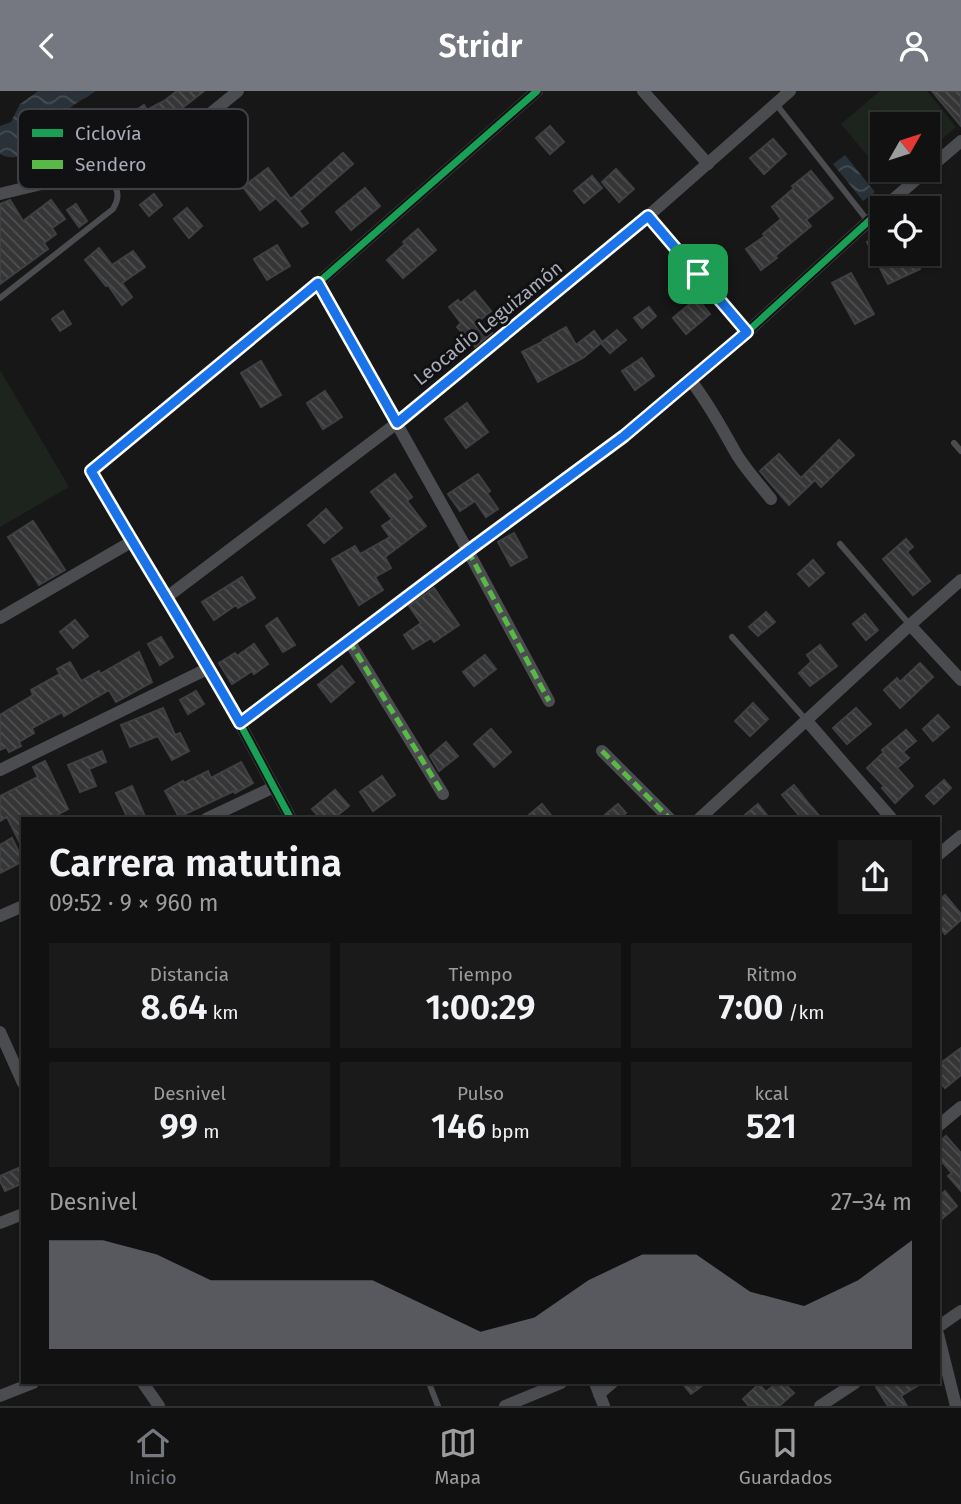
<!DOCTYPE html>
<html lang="es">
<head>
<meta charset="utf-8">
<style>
  :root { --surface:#111; --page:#1a1a1a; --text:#f1f3f6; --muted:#9c9d9f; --line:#303131; --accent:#757880 }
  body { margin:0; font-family:"Fira Sans",sans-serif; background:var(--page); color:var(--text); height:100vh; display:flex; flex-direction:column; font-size:26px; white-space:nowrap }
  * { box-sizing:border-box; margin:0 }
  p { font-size:23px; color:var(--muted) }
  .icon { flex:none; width:38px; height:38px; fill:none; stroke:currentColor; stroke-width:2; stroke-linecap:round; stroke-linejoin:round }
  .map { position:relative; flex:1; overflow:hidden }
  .panel { position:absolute; left:21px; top:726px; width:919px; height:567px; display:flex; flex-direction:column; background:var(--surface); border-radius:0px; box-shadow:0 2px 5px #0004,0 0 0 2px var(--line) }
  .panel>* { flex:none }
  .needle { width:46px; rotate:51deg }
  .tools { position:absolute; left:870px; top:21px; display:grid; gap:14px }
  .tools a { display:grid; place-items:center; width:70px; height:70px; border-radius:0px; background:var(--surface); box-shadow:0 2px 5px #0004,0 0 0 2px var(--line); font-size:35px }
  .pin { position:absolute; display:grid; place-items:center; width:60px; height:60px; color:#fff; margin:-30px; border-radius:14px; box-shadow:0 4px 10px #0006 }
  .round { display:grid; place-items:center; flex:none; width:74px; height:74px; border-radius:0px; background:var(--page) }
  .summary { display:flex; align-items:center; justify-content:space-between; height:119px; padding:0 28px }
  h1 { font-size:38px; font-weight:600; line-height:52px }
  .figures { display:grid; grid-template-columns:repeat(3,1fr); gap:10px; height:119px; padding:7px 28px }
  .figures div { display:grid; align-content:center; border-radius:0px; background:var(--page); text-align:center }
  .figures b { font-size:35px; font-weight:600 }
  .figures small { font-size:19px; font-weight:400 }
  .figures p { font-size:19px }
  .chart { height:196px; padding:14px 28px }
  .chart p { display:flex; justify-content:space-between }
  .chart svg { width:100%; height:126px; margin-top:7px; fill:var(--accent); opacity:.7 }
  header { display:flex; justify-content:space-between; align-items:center; height:91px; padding:0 28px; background:var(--accent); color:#fff; font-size:32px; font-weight:600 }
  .tab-bar { display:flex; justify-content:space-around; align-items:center; height:98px; border-top:2px solid var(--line); background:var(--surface); font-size:19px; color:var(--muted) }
  .tab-bar a { display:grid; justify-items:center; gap:4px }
  .tab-bar .current { color:var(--accent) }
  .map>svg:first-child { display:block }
  .grass { fill:#1d241e }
  .water { fill:url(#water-waves) }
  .building { fill:url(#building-back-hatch); stroke:#3f4043; stroke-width:2 }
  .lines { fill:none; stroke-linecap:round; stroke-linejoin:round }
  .service { stroke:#4b4c50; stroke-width:6 }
  .minor { stroke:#4b4c50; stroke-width:12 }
  .quiet { stroke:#58b947; stroke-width:5; stroke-dasharray:10 5; stroke-linecap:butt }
  .cycleway-casing { stroke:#111113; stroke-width:11 }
  .cycleway { stroke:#1a9f57; stroke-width:7 }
  .route-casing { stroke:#fff; stroke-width:14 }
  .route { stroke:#1a73e8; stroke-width:9 }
  .labels { text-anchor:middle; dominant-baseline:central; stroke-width:6; stroke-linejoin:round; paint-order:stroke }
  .street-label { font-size:19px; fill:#a8adb8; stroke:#111113 }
  .key { fill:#111113; stroke:#3e4045; stroke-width:2 }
  .key-label { font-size:19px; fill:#a8adb8 }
</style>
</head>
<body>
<header><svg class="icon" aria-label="back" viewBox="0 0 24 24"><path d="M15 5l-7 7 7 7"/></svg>Stridr<svg class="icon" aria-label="person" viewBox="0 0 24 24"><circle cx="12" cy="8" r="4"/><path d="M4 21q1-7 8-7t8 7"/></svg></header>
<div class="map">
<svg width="961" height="1315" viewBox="0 0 961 1315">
  <defs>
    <pattern id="water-waves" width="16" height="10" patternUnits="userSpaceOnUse" patternTransform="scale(1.75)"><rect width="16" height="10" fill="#2a3239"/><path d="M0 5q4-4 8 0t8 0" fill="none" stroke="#464d54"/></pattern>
    <pattern id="building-back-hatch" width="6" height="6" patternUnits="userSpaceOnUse" patternTransform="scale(1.75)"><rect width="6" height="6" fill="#353536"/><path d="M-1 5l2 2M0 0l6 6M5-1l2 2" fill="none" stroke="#4f5051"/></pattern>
  </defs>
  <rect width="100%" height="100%" fill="#171717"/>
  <g class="grass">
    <path d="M880,0H927L956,36L928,60V33H882V79H905L890,92L841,33Z"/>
    <path d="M0,279L69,396L0,436Z"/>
  </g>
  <g class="water">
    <path d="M38,0H96C86,7 71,13 65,23C62,27 61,33 59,38C50,56 39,60 21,65C11,67 8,67 0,63V35L11,31L20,13Z"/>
    <path d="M845,64L875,101L863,110L833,73Z"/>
  </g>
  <g class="building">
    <path d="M177,0H204L168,28L170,31L161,36L156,27L139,38L129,24L144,14L147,19L164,10Z"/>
    <path d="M932,0H961V35Z"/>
    <path d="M550,35L564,51L550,63L536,47Z"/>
    <path d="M773,48L786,63L764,83L750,67Z"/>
    <path d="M343,62L353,73L299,120L308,132L302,136L276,107L260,119L243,96L268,77L291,108Z"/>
    <path d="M616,78L634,98L619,111L602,91Z"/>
    <path d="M811,80L833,107L806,129L811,135L775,165L777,167L761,179L746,158L765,145L763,143L781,128L772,116L794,97L792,95Z"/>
    <path d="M592,85L602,97L584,112L574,100Z"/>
    <path d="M365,97L380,115L351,139L336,121Z"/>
    <path d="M154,103L162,114L149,125L140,114Z"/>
    <path d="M10,109L23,130L51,109L65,128L52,137L56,143L44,152L48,158L0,193V113Z"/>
    <path d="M76,113L87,130L79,136L67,119Z"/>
    <path d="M187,117L202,135L189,147L174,128Z"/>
    <path d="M418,138L436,159L403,187L387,169L405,153L403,151Z"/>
    <path d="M882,144V163H912L920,178L888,193L867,151Z"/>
    <path d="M277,154L290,175L267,189L254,168Z"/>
    <path d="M99,157L112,174L133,160L145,176L122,192L132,206L122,214L108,194L106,195L85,169Z"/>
    <path d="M851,182L874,223L855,233L832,192Z"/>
    <path d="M475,200L491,220L480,229L492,242L475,256L457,236L461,232L449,216L458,209L460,212Z"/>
    <path d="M697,207L710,223L686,243L673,227Z"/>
    <path d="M649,216L656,225L642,237L634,227Z"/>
    <path d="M63,220L71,233L60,240L52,228Z"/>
    <path d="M566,236L576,254L594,240L602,251L617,239L626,249L610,262L601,252L583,267L538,291L522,261L544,250L543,249Z"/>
    <path d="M642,267L654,285L635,299L622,280Z"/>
    <path d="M261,270L281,304L261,316L241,282Z"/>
    <path d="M325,300L342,326L323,338L307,312Z"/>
    <path d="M467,312L488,341L466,357L445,328Z"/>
    <path d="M839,349L854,364L821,396L815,389L789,414L760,380L779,363L801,387Z"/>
    <path d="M395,383L412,406L407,410L426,435L385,466L391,477L375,486L383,499L359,514L332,468L355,455L360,463L390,446L382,435L392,428L371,401Z"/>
    <path d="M478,383L490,400L487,402L498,418L486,426L475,410L460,420L448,403Z"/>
    <path d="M326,418L342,437L324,452L308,434Z"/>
    <path d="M33,430L65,479L39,494L8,446Z"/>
    <path d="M514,442L527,466L511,475L498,451Z"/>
    <path d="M906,448L913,456L907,461L930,490L913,504L883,468Z"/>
    <path d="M813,469L824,482L809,495L798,483Z"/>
    <path d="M242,486L255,507L238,517L236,514L214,529L202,511Z"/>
    <path d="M434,497L459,534L434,551L431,547L413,558L404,544L421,532L409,515Z"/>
    <path d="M766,521L775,531L758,545L749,536Z"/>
    <path d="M865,523L878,539L866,549L853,533Z"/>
    <path d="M277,527L295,554L283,561L266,535Z"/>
    <path d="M75,529L88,545L73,557L60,541Z"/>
    <path d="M161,546L173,566L160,574L148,553Z"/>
    <path d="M254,553L268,573L254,583L252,580L232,593L219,572L235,562L237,565Z"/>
    <path d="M820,554L837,575L810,595L799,582L810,572L811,570L807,564Z"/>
    <path d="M139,561L152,591L116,611L109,599L64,625L62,621L32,637L34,642L19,651L21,655L9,661L6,656L0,659V624L33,604L31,599L60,583L57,578L70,571L81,590L99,580L100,583Z"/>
    <path d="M485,564L496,578L474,595L463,581Z"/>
    <path d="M920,572L933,586L900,617L884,599L897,587L900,591Z"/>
    <path d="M342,575L354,591L331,611L318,594Z"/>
    <path d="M196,600L204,613L188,623L180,609Z"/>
    <path d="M753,612L768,628L750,645L735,630Z"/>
    <path d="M163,617L175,644L180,642L189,660L172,669L158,645L130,656L121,634Z"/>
    <path d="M856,617L871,633L847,653L833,637Z"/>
    <path d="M938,624L949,636L933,650L923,638Z"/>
    <path d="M491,638L511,661L494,676L474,653Z"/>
    <path d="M906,639L916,650L903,661L909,667L897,677L913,695L895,712L882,697L884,695L867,677L884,661L882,659Z"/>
    <path d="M446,651L458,665L439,680L430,665Z"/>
    <path d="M102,660L106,671L89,678L96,695L80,701L68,674Z"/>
    <path d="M45,670L68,718L55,725L57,728H23V758L7,726L0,730V705L38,686L33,676Z"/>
    <path d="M241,671L253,692L235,702L234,700L179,726L165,700L183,690L184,692L208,680L211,687Z"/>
    <path d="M382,685L395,704L373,720L360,701Z"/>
    <path d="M944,689L951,697L934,713L926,705Z"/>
    <path d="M794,694L809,713L822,728H802L782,704Z"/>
    <path d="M132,695L146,728H128L116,702Z"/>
    <path d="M335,699L349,715L333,728H321L312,718Z"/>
    <path d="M542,713L554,728H524Z"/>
    <path d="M618,713L626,722L619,728H600Z"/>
    <path d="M758,713L770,728H740Z"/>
    <path d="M12,747L23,770L0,782V754Z"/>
    <path d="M945,804L961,823V829L945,843L938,834V810Z"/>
    <path d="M961,957V984L945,997L938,988V974Z"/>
    <path d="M946,1045L961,1062V1100L948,1085L952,1082L938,1066V1052Z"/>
    <path d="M23,1075V1092L5,1100L0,1090V1085Z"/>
    <path d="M945,1100L957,1115L938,1131V1106Z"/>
    <path d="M682,1292H706L691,1303Z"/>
    <path d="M776,1292H784L794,1302L779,1315H749L743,1308L759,1293L766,1301Z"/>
    <path d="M882,1292H922L901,1305L907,1315H888L876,1296Z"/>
  </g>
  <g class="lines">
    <g class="service">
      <path d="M776,13L868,130"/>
      <path d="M648,125L747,241"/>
      <path d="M0,207L113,118C125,98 111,91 98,80"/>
      <path d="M954,352L961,360"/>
      <path d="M840,453L910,534"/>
      <path d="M732,546L807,630"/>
      <path d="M429,1292L438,1315"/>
    </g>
    <g class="minor">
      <path d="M643,0L708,73"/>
      <path d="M0,103L95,80L136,64L195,35L238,0"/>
      <path d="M883,117L961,50"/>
      <path d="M318,192L468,460L549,610"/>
      <path d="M691,290C710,314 722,338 737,364C747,380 760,394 771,408"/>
      <path d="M167,506L397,332L648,125L790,0"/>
      <path d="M0,527L131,451"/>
      <path d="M910,534L961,589"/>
      <path d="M349,550L443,703"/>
      <path d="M807,630L892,728"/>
      <path d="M240,632L468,460L624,345L747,241L882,118"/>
      <path d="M602,660L670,728"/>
      <path d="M0,679L209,577"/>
      <path d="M206,728L274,696"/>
      <path d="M291,728C264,678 238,627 209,578C170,511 129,447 91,380L318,192L537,0"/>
      <path d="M699,728L910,534L961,489"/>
      <path d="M938,764L961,745"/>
      <path d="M0,825L23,815"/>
      <path d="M0,941L23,992"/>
      <path d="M938,1035L961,1016"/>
      <path d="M0,1132L23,1123"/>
      <path d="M938,1236L961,1220"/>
      <path d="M938,1243L956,1315"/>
      <path d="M143,1292L159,1315"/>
      <path d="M595,1292L604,1315"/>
      <path d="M599,1303L612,1292"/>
      <path d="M0,1305L33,1292"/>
      <path d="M505,1315L561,1292"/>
      <path d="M820,1315L855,1292"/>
    </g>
    <g class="quiet">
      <path d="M468,460L549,610"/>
      <path d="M349,550L443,703"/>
      <path d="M602,660L670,728"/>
    </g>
    <g class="cycleway-casing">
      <g id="cycleway">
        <path d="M240,632L468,460L624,345L747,241L882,118"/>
        <path d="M291,728C264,678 238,627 209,578C170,511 129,447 91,380L318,192L537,0"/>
      </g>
    </g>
    <use href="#cycleway" class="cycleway"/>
  </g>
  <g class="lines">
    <g class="route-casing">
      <path id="route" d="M648,125L747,241L624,345L468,460L240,632C192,547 140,465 91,380L318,192L397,332Z"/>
    </g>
    <use href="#route" class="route"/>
  </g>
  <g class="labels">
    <g class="street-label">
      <text transform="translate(488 232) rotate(-39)">Leocadio Leguizamón</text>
    </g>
  </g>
  <rect x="18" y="18" width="230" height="80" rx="10" class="key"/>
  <rect x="32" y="38" width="31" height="8" fill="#1a9f57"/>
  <rect x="32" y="69" width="31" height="9" fill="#58b947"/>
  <g class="key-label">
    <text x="75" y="49">Ciclovía</text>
    <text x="75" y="80">Sendero</text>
  </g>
</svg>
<div class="tools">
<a><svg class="needle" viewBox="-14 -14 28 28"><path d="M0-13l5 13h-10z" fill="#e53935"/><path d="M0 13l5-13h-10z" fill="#9c9d9f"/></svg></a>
<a><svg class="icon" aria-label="locate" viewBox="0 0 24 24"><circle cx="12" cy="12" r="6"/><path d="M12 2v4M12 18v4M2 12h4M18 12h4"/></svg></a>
</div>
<div class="pin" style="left:698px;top:183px;background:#1e9e55"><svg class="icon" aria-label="arrive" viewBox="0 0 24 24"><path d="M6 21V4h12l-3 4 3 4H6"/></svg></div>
<section class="panel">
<div class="summary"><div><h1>Carrera matutina</h1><p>09:52 · 9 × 960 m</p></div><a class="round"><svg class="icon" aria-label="share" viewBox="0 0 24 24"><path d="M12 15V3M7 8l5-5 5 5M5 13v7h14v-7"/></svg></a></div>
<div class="figures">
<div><p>Distancia</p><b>8.64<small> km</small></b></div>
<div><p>Tiempo</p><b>1:00:29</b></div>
<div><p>Ritmo</p><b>7:00<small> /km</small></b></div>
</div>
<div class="figures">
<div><p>Desnivel</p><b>99<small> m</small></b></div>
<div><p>Pulso</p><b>146<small> bpm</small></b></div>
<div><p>kcal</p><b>521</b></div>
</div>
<div class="chart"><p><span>Desnivel</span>27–34 m</p>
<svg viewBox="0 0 160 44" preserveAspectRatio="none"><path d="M0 44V6L10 6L20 11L30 20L40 20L50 20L60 20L70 29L80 38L90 33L100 20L110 11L120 11L130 24L140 29L150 20L160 6V44z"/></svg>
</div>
</section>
</div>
<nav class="tab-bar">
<a class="current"><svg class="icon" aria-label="home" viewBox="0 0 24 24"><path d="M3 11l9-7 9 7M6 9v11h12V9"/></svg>Inicio</a>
<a><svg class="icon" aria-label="map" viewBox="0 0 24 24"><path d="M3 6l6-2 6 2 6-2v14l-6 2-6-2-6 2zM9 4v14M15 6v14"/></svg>Mapa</a>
<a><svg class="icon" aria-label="saved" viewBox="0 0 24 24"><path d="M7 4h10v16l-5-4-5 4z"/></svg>Guardados</a>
</nav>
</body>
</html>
